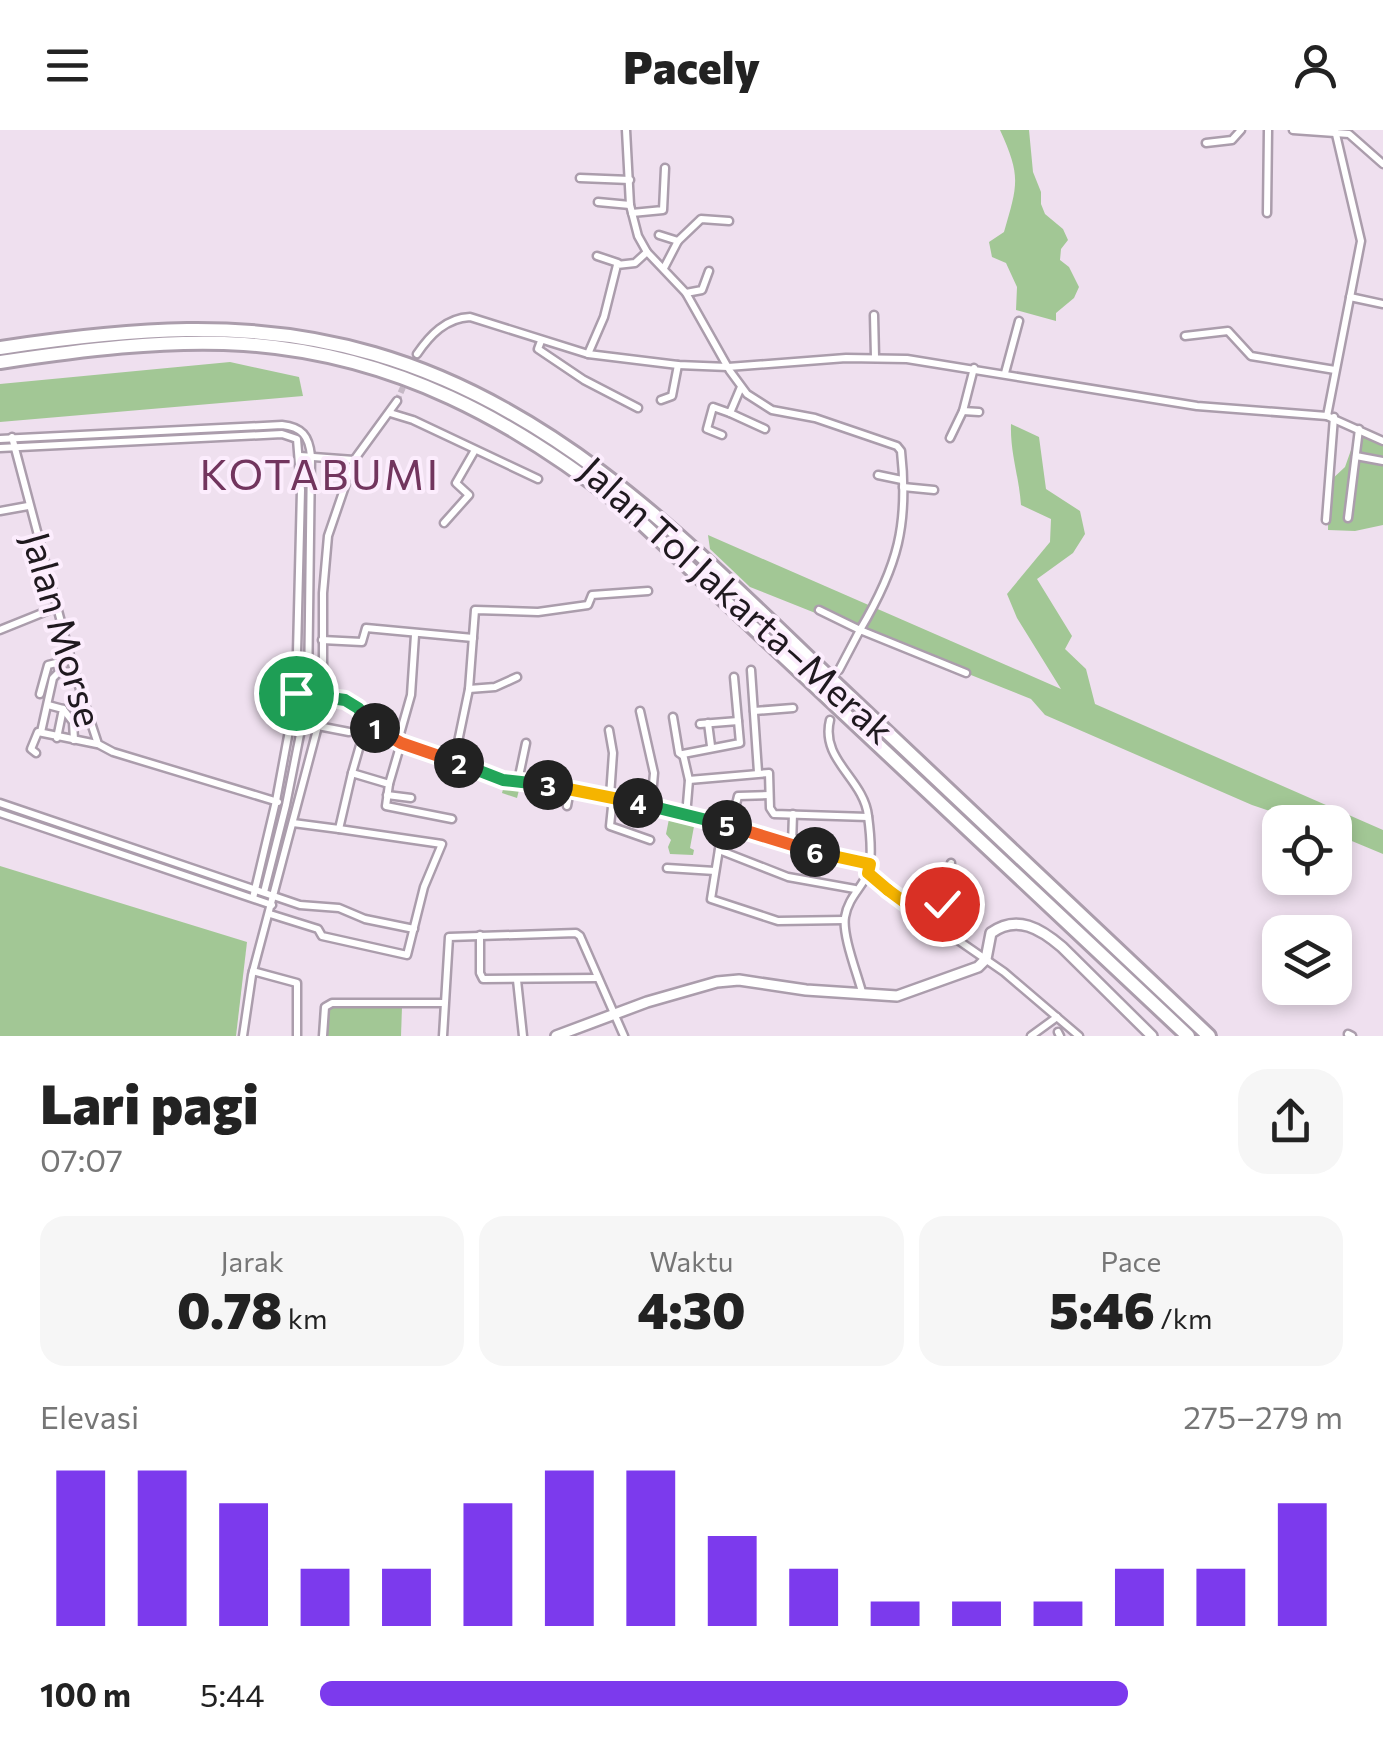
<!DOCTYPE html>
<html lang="id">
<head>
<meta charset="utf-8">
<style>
  :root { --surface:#fff; --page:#f6f6f6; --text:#222; --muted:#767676; --accent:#7c3aed }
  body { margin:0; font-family:Commissioner,sans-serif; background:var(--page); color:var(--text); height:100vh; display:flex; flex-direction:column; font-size:38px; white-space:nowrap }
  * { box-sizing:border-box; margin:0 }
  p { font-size:32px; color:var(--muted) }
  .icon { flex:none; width:55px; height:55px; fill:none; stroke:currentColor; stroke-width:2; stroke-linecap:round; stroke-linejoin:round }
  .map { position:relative; height:906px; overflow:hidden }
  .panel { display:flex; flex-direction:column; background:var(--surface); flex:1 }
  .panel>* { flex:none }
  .controls { position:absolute; left:1262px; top:675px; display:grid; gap:20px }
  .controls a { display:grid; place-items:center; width:90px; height:90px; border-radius:20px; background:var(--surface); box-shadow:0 5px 15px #0003; font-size:50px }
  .pin { position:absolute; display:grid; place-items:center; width:85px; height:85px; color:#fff; margin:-42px; border:5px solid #fff; border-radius:50%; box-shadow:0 2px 10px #0007 }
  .km { position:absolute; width:50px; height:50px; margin:-25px; border-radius:50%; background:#222; color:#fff; font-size:28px; line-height:50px; text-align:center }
  .round { display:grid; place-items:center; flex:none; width:105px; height:105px; border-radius:30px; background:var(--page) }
  .head { display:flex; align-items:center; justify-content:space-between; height:170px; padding:0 40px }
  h1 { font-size:55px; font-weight:800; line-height:75px }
  .figures { display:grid; grid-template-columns:repeat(3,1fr); gap:15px; height:170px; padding:10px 40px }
  .figures div { display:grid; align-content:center; border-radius:25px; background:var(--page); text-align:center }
  .figures b { font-size:50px; font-weight:800 }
  .figures small { font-size:28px; font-weight:400 }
  .figures p { font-size:28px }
  .chart { height:280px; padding:20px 40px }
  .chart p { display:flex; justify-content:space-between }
  .chart svg { width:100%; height:180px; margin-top:10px; stroke:var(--accent); stroke-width:6 }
  ul { padding:0 40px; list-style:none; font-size:32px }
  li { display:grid; grid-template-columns:160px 120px 1fr; align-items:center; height:75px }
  li i { height:25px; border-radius:12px; background:var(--accent) }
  header { display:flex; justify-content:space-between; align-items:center; height:130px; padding:0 40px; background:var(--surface); font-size:45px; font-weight:800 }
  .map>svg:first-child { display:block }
  .green { fill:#a2c795 }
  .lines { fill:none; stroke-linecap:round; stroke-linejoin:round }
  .minor-tunnel { stroke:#c5b8c5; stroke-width:6; stroke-dasharray:6 3; stroke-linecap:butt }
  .minor-casing { stroke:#ab9dac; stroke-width:11 }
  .tertiary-casing { stroke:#ab9dac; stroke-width:14 }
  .motorway-casing { stroke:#ab9dac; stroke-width:18 }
  .minor { stroke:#fff; stroke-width:6 }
  .tertiary { stroke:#fff; stroke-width:9 }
  .motorway { stroke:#fff; stroke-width:12 }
  .split-1-casing { stroke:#fff; stroke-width:20 }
  .split-2-casing { stroke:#fff; stroke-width:20 }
  .split-3-casing { stroke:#fff; stroke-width:20 }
  .split-4-casing { stroke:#fff; stroke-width:20 }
  .split-5-casing { stroke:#fff; stroke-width:20 }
  .split-6-casing { stroke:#fff; stroke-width:20 }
  .split-7-casing { stroke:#fff; stroke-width:20 }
  .split-8-casing { stroke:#fff; stroke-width:20 }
  .split-1 { stroke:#22a559; stroke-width:12 }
  .split-2 { stroke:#f0652b; stroke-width:12 }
  .split-3 { stroke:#22a559; stroke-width:12 }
  .split-4 { stroke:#f5b400; stroke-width:12 }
  .split-5 { stroke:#22a559; stroke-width:12 }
  .split-6 { stroke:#f0652b; stroke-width:12 }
  .split-7 { stroke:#f5b400; stroke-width:12 }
  .split-8 { stroke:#f5b400; stroke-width:12 }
  .labels { text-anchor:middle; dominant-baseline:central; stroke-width:8; stroke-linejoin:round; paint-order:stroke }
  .street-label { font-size:38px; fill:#1f191f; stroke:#fcedfd }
  .quarter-label { font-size:42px; letter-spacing:2.5px; fill:#72355e; stroke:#fcedfd }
</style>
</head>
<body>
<header><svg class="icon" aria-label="menu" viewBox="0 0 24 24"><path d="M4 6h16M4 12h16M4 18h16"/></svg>Pacely<svg class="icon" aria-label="person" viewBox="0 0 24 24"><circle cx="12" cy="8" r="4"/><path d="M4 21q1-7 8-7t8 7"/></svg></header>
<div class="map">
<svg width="1383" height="906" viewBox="0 0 1383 906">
  <rect width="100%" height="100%" fill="#efe0ef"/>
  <g class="green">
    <path d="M1000,0H1029L1033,42L1041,62V74L1045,84L1063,99L1068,110L1061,119L1060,130L1069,137L1079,157L1074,168L1056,183V191L1016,180L1017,157L1006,133L992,127L989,112L1004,102C1018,54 1021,46 1000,0Z"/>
    <path d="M230,232L299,247L303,266L0,292V254Z"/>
    <path d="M1011,294L1039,307L1046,359L1080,381L1085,404L1073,423L1037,449L1072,506L1065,519L1086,539L1095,574L1383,700V724L1335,704V692H1302L1252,675L1045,585L1031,569L750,457L710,419L708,405L1061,559L1017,488L1007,464L1050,412L1051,389L1021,375C1019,346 1010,323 1011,294Z"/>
    <path d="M1357,303L1383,316V395L1355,401L1328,400L1329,352L1345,337Z"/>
    <path d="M505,652L568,661L564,674L539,667L529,658L519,660L517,668L502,663Z"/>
    <path d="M670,684L695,691L690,718L694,720L693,725L670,724L668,717L671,710L666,704Z"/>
    <path d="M0,736L247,812L236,906H0Z"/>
    <path d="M328,877H402L401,906H326Z"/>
  </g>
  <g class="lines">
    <path class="minor-tunnel" d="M397,271L407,248"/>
    <g class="minor-casing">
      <g id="minor">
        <path d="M626,0L630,75L638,106L647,122L686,163L730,241L747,264L772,280L815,288L897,316L901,321C909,394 898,436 860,500L819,480"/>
        <path d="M1293,0L1349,4L1383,34"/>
        <path d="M1206,13L1232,10L1241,0"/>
        <path d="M580,48L630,50"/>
        <path d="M598,72L630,75"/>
        <path d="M632,83L663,80L665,38"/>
        <path d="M1267,83L1268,0"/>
        <path d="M659,105L678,111L664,138"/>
        <path d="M678,111L701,89L729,91"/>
        <path d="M597,126L618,133"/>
        <path d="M686,163L702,160L709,141"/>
        <path d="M1350,167L1383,174"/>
        <path d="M874,185L875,227"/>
        <path d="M1185,206L1228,201L1251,226L1335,240"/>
        <path d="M541,211L538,219L584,250L638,278"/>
        <path d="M417,224C430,205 446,188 470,187L588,224L678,235L728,237L846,228L907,229L1197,276L1327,286L1383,311"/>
        <path d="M588,224L604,187L617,135L635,133L647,122"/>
        <path d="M974,238L963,281L979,282"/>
        <path d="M1005,243L1019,191"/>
        <path d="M661,270L672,266L678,235"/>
        <path d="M390,283L413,290L538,349"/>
        <path d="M730,283L765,299"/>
        <path d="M1327,286L1361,111L1335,0"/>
        <path d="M722,305L707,299L713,277L730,283L741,257"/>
        <path d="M12,307L74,541L98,614L113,622L278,672"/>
        <path d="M950,308L963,281"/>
        <path d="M0,309L282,295C302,297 309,306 311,326L308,564L286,675L264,762"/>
        <path d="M0,318L282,304L297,309L301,360L296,563L276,671L253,768"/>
        <path d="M300,326L354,330"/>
        <path d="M1356,326L1383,331"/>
        <path d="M878,345L902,350"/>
        <path d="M903,357L934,360"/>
        <path d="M0,381L28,376"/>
        <path d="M1348,388L1359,299"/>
        <path d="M1326,390L1334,287"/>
        <path d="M444,393L469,365L456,353L475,320"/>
        <path d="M0,500L57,477"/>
        <path d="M322,510L362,512L366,498L473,508"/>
        <path d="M751,540L758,642"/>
        <path d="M839,540L860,500L966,543"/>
        <path d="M734,547L738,591"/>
        <path d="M469,559L495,557L517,547"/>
        <path d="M304,563L345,570L357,578L367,591L385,605L503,649L610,666L731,696L835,727L869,734"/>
        <path d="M40,564L48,535L56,533L61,542"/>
        <path d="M48,575L63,579L57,608"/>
        <path d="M63,579L73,592L74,610"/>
        <path d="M640,581L654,643L651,677"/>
        <path d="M754,581L793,578"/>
        <path d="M673,587L679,623L682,625"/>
        <path d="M830,590C820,630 864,649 868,686C870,701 872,726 869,740C864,756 848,767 845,787C842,805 857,843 862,862"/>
        <path d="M367,591L352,643L389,654L386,676L452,689"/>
        <path d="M708,593L711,616"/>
        <path d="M318,596L349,602"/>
        <path d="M609,600L613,623L610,666"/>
        <path d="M41,602L53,548L58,543L74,541"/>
        <path d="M398,611L411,565L415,505"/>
        <path d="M36,623L31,619L38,602L97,614"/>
        <path d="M454,631L469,559L475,480L538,482L588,475L592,465L648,461"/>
        <path d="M689,650L769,643L770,678L774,684L868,687"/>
        <path d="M518,651L526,613"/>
        <path d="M389,654L401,613"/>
        <path d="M387,665L411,668"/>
        <path d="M613,667L610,696L650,710"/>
        <path d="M0,673L300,775L339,778L365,789L414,799"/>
        <path d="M567,676L570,660"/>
        <path d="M0,683L272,775"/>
        <path d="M686,686L689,650L683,624L740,613L738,591L700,594"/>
        <path d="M293,693L339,699L352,643"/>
        <path d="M723,694L711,769L778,791L844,790"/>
        <path d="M731,696L738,666L769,665"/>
        <path d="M792,715L793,684"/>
        <path d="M719,720L788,747L855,759"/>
        <path d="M667,738L715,741"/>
        <path d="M868,743L913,779L1004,842L1079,906"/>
        <path d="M270,784L318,799L322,806L407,825L424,757L442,714L339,699"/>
        <path d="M930,791L936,777L945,770L951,733"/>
        <path d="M480,805V843L483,849L598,848"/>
        <path d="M253,841L297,853V906"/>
        <path d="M517,850L523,906"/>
        <path d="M1058,902L1060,906"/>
        <path d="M1348,904L1352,906"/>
        <path d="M243,906L252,845L318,596L323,566V463L328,406L354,330L397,271"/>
        <path d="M323,906L325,877L332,873H444"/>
        <path d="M443,906L449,807L576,803L580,806L624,906"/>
        <path d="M1031,906L1057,887"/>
      </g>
    </g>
    <g class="tertiary-casing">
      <path id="tertiary" d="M556,906L647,872L717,852L739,850L806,860L897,866L978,837L986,829L991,803C1017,784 1041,799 1062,817L1152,906"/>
    </g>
    <g class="motorway-casing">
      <g id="motorway">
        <path d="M0,218C126,199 249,187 374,224C571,281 707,433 852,569C971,681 1090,794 1209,906"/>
        <path d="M0,232C80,220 163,209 244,214C394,224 515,290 630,382L1188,906"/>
      </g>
    </g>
    <use href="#minor" class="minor"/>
    <use href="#tertiary" class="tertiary"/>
    <use href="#motorway" class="motorway"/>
  </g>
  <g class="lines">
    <g class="split-1-casing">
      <path id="split-1" d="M296,563L345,570L358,578L375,598"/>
    </g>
    <g class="split-2-casing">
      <path id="split-2" d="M375,598L401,613L459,633"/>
    </g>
    <g class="split-3-casing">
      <path id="split-3" d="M459,633L503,650L548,655"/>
    </g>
    <g class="split-4-casing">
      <path id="split-4" d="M548,655L638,673"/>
    </g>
    <g class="split-5-casing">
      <path id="split-5" d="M638,673L727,695"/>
    </g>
    <g class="split-6-casing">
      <path id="split-6" d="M727,695L815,722"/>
    </g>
    <g class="split-7-casing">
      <path id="split-7" d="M815,722L870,734L868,743L888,760"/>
    </g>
    <g class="split-8-casing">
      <path id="split-8" d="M888,760L930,791L936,776L942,774"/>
    </g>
    <use href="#split-1" class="split-1"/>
    <use href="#split-2" class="split-2"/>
    <use href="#split-3" class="split-3"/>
    <use href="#split-4" class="split-4"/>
    <use href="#split-5" class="split-5"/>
    <use href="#split-6" class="split-6"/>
    <use href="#split-7" class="split-7"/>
    <use href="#split-8" class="split-8"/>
  </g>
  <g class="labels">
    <g class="street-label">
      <text transform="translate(738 469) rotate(42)">Jalan Tol Jakarta–Merak</text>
      <text transform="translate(64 499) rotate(74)">Jalan Morse</text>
    </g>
    <g class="quarter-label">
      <text x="320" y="343">KOTABUMI</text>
    </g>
  </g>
</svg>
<div class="controls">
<a><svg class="icon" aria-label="locate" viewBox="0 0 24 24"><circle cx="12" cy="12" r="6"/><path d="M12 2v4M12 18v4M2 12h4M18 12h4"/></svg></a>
<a><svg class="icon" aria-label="layers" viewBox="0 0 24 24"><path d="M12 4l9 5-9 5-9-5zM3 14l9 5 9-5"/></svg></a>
</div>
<div class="pin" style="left:296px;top:563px;background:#1e9e55"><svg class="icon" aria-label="arrive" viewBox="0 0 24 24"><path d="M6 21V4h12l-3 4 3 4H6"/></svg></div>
<div class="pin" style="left:942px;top:774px;background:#d93025"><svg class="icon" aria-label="check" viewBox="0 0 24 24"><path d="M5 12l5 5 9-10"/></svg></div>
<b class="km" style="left:375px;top:598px">1</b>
<b class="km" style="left:459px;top:633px">2</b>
<b class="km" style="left:548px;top:655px">3</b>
<b class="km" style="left:638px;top:673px">4</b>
<b class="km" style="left:727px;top:695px">5</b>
<b class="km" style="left:815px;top:722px">6</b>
</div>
<section class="panel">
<div class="head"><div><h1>Lari pagi</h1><p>07:07</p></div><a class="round"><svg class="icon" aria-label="share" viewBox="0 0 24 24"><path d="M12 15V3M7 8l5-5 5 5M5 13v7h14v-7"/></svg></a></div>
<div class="figures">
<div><p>Jarak</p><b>0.78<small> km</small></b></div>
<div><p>Waktu</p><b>4:30</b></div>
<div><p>Pace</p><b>5:46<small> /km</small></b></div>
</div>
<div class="chart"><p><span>Elevasi</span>275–279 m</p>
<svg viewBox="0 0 160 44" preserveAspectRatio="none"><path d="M5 44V6M15 44V6M25 44V14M35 44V30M45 44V30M55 44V14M65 44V6M75 44V6M85 44V22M95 44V30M105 44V38M115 44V38M125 44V38M135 44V30M145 44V30M155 44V14"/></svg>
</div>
<ul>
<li><b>100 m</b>5:44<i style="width:79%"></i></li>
</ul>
</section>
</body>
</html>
